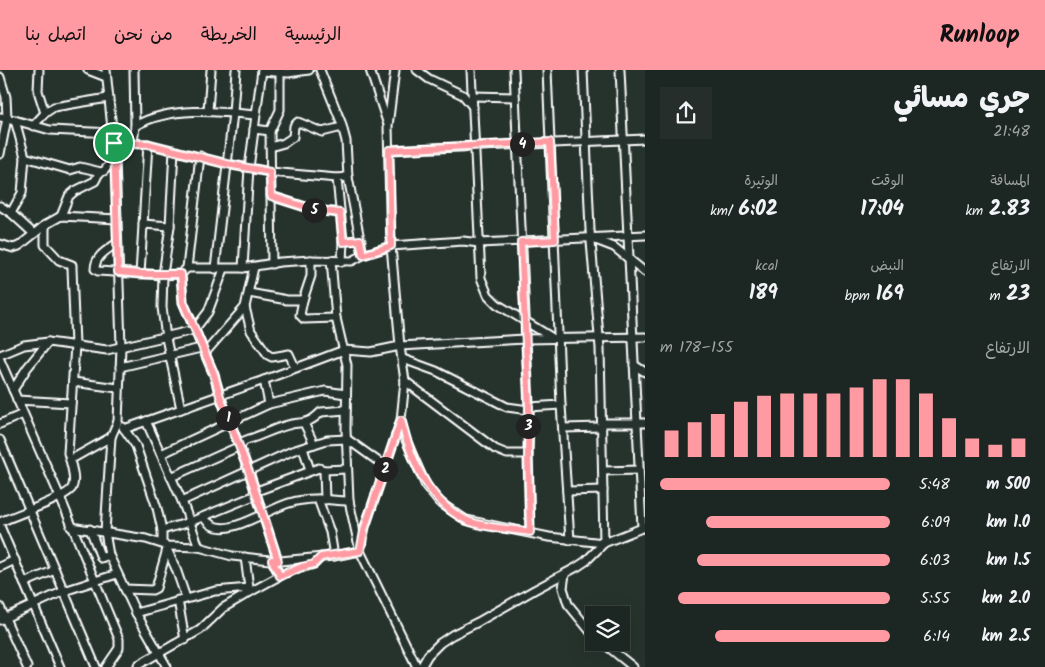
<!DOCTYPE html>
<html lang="ar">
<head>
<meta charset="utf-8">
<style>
  :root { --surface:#1c2622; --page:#252e2a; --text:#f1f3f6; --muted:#a0a5a5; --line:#3a4340; --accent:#ff9aa2 }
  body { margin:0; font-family:Kalam,"Playpen Sans Arabic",sans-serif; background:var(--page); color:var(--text); direction:rtl; height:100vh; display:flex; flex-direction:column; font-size:19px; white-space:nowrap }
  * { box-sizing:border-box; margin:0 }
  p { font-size:16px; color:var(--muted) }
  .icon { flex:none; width:28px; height:28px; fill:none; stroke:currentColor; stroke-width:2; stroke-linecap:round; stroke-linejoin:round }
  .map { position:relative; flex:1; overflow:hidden; direction:ltr }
  .panel { display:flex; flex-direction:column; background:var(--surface); width:400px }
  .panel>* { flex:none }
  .controls { position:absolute; left:585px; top:536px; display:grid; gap:10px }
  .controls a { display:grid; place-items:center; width:45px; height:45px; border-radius:0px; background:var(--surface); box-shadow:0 5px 20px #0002,0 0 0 1px var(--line); font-size:25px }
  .pin { position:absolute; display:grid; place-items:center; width:42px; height:42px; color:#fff; margin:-21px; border:2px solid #fff; border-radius:50%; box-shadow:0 1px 5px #0007 }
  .km { position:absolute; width:25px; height:25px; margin:-12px; border-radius:50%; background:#222; color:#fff; font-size:14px; line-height:25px; text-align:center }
  .round { display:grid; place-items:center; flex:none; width:52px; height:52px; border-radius:0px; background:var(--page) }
  .overview { display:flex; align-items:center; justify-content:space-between; height:85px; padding:0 15px }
  h1 { font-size:28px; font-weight:800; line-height:38px }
  .metrics { display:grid; grid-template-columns:repeat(3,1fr); gap:8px; height:85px; padding:5px 15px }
  .metrics div { display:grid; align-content:center }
  .metrics b { font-size:21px; font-weight:800 }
  .metrics small { font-size:14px; font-weight:400 }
  .metrics p { font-size:14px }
  .chart { height:140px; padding:10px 15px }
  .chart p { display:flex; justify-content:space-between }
  .chart svg { width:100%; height:90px; margin-top:5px; stroke:var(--accent); stroke-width:6 }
  ul { padding:0 15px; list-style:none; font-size:16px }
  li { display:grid; grid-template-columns:80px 60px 1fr; align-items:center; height:38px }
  li i { height:12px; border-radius:6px; background:var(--accent) }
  header { display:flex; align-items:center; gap:30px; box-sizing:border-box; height:70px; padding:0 25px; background:var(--accent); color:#111 }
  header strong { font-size:24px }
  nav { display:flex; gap:28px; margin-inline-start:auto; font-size:18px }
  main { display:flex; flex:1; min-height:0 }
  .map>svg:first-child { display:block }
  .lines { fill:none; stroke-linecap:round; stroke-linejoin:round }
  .minor-casing { stroke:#fff; stroke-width:11 }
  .minor { stroke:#26332d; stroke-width:7 }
  .route-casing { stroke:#fff; stroke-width:10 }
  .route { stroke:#ff9aa2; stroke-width:6 }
</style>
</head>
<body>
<header>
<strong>Runloop</strong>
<nav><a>الرئيسية</a><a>الخريطة</a><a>من نحن</a><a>اتصل بنا</a></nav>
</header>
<main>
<section class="panel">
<div class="overview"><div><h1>جري مسائي</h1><p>21:48</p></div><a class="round"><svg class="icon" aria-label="share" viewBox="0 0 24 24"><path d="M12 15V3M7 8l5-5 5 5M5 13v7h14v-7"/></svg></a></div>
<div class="metrics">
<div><p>المسافة</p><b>2.83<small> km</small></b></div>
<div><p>الوقت</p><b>17:04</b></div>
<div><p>الوتيرة</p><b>6:02<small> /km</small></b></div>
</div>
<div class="metrics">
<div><p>الارتفاع</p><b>23<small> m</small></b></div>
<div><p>النبض</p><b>169<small> bpm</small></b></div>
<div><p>kcal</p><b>189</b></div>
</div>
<div class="chart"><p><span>الارتفاع</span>155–178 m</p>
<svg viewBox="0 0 160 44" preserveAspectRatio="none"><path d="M5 44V31M15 44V27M25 44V23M35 44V17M45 44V14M55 44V13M65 44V13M75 44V13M85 44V10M95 44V6M105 44V6M115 44V13M125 44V25M135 44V35M145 44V38M155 44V35"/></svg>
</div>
<ul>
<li><b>500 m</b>5:48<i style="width:100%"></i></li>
<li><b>1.0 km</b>6:09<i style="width:80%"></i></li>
<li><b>1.5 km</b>6:03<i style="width:84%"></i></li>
<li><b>2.0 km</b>5:55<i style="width:92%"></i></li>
<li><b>2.5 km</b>6:14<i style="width:76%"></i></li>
</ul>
</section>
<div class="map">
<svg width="645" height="597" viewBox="0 0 645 597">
  <rect width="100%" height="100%" fill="#26332d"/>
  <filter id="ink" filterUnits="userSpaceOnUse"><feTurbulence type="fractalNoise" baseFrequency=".02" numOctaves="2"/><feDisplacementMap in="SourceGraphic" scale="10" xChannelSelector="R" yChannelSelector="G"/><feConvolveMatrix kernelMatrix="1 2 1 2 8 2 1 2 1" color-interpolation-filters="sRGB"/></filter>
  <g filter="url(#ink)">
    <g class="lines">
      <g class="minor-casing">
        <g id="minor">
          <path d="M39,0L38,21L45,43"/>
          <path d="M88,0L106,7"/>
          <path d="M134,0L135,56"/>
          <path d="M320,0L341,52L346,71L348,107L363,185"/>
          <path d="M370,0L387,52"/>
          <path d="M417,0L429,9L463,25L473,37"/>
          <path d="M471,0L481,208L488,225L497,234L551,267"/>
          <path d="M514,0L529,337L528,384L530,462"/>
          <path d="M547,0L561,335L570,470"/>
          <path d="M620,0L642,458"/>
          <path d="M262,1L288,3L309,0"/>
          <path d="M0,7L6,27L7,48L50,60L112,63"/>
          <path d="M473,26L515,27"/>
          <path d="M208,41L211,0"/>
          <path d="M0,47L7,48L0,84"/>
          <path d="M15,50L25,87L70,100L80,97L101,102"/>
          <path d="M33,56L45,43L54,37L108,28"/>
          <path d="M254,59L270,61L272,194"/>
          <path d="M270,61L280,40V3"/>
          <path d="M114,73L148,74L227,94L270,102L337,108L348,107"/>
          <path d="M133,73L135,56C169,36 218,41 255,45"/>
          <path d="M270,77L284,73L293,67L294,56L298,52L322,62L342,57"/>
          <path d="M174,80L170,156L163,205L162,237L166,268L181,339"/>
          <path d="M389,80L645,69"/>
          <path d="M337,108L343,171L342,192"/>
          <path d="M271,126L315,140L340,143"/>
          <path d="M0,136L11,143L34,164"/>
          <path d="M11,143L22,123L25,87"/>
          <path d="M61,146L69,126L75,121L95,111L99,103L104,101L115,88"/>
          <path d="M143,154L170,156"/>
          <path d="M45,155V175L59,190L72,195V198L75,275L68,383L70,390"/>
          <path d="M593,169L614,177L645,202"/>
          <path d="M343,171L361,170"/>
          <path d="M117,173C107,180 95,186 95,199L98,201L163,205L181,204L187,198H243L280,192L311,190L352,191L363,185L391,176L463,171L479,173L645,165"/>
          <path d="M0,174L13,178L19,176L45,155L61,146L117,149"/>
          <path d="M331,190L336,248L347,295L346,359L349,431L360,481L417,597"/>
          <path d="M187,198L200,86"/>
          <path d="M243,198L249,98L262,0"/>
          <path d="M215,199L233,43L236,0"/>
          <path d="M140,204L148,74"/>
          <path d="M181,204L183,232L214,305L220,326L249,402L278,491"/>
          <path d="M249,223L287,230H303L300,245L304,249L336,248"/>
          <path d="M303,230L311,206V190"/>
          <path d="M245,237L251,261L268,285L272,287L289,284L295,297"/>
          <path d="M205,283L245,237L254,197"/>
          <path d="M0,285L24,275L48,272L107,280L194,260L208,242L224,199"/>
          <path d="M403,289L436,301L507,337L529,340"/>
          <path d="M0,290L60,427L119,569V578L106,597"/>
          <path d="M634,295L645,302"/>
          <path d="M120,297L201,278"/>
          <path d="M264,310L269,334"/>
          <path d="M405,311L495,379L507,384H528"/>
          <path d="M73,312L118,318"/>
          <path d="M13,320L27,298L48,272"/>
          <path d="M17,330L71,333"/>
          <path d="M529,337L561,335"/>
          <path d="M146,351L182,431L199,477"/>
          <path d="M401,351L406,370L426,416L439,432L466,450L549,467L604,473L600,278L590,160L583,0"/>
          <path d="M304,353L314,374"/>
          <path d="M602,353H645"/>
          <path d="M0,354L23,344"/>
          <path d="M123,357L136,376L157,438L162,460V473"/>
          <path d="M563,358L602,357"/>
          <path d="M124,359L264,310L344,280L371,282L400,276L525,269L645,267"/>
          <path d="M111,367L105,462L109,485L136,543L167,597"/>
          <path d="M0,370L96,597"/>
          <path d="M303,378L310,400"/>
          <path d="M161,384L269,334L325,321L346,324"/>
          <path d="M324,400L325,430"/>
          <path d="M603,401L639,400"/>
          <path d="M171,407L240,376L244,371L249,369C263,365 277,357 292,354C306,352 310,353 321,342L346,340"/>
          <path d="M567,421L603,420"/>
          <path d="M254,422L319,398L324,400L347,399"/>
          <path d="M318,429L330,462L334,486"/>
          <path d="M182,431L292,381L327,370L347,369L386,397"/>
          <path d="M204,447C217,471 253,448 270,441C280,436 291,431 303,430C318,427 334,431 349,431"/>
          <path d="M0,452C13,446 66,428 72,418C76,410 72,398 70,390L111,367L118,351L121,277L115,88L106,0"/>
          <path d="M0,456L60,597"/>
          <path d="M71,457L146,469L168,476L199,477L232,486L280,491L334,486L360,481L365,457L401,350L405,311L400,276L391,176L388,56L395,0"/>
          <path d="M90,459L101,488L109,485"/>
          <path d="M162,460L190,452L256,425"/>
          <path d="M167,479L176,499L186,528"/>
          <path d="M245,487L249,518"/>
          <path d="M272,490L280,506"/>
          <path d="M0,497L15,490"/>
          <path d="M565,504L563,518L568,534L594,566"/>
          <path d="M24,513L55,500"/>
          <path d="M125,519L152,520L156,518L167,479"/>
          <path d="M178,530L185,570"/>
          <path d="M0,537L27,597"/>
          <path d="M136,543L215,521L249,518L250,522"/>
          <path d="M0,550L64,521L117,504"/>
          <path d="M602,572L633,597"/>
          <path d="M138,595L200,560L223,538L250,522L287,502L314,494L321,487"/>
          <path d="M421,597L428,585L440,573L452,565L478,552L534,520L577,497L586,491L604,473L642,458H644"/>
        </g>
      </g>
      <use href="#minor" class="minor"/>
    </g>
  </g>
  <g class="lines" filter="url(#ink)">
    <g class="route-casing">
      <path id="route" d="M550,72L555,170L521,172L529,337L528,384L530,462C511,459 483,458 466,450C427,431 411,389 401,350L365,457L360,481L321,487L314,494L302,497L280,506L272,490L278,491L249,402L220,326L214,304L183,232L181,204H140L118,202L114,73L148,74L227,94L270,102L271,126L315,140L340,143L343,172L360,170L363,185L391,176L389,80Z"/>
    </g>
    <use href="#route" class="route"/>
  </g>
</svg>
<div class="controls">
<a><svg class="icon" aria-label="layers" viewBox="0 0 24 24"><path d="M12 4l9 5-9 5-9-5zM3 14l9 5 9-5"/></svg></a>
</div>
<div class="pin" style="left:114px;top:73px;background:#1e9e55"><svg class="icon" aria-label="arrive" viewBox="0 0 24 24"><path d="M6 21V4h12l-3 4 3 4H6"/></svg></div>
<b class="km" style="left:228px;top:348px">1</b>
<b class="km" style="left:385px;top:399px">2</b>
<b class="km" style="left:528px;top:356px">3</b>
<b class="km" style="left:522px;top:74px">4</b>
<b class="km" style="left:314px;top:140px">5</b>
</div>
</main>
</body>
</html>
